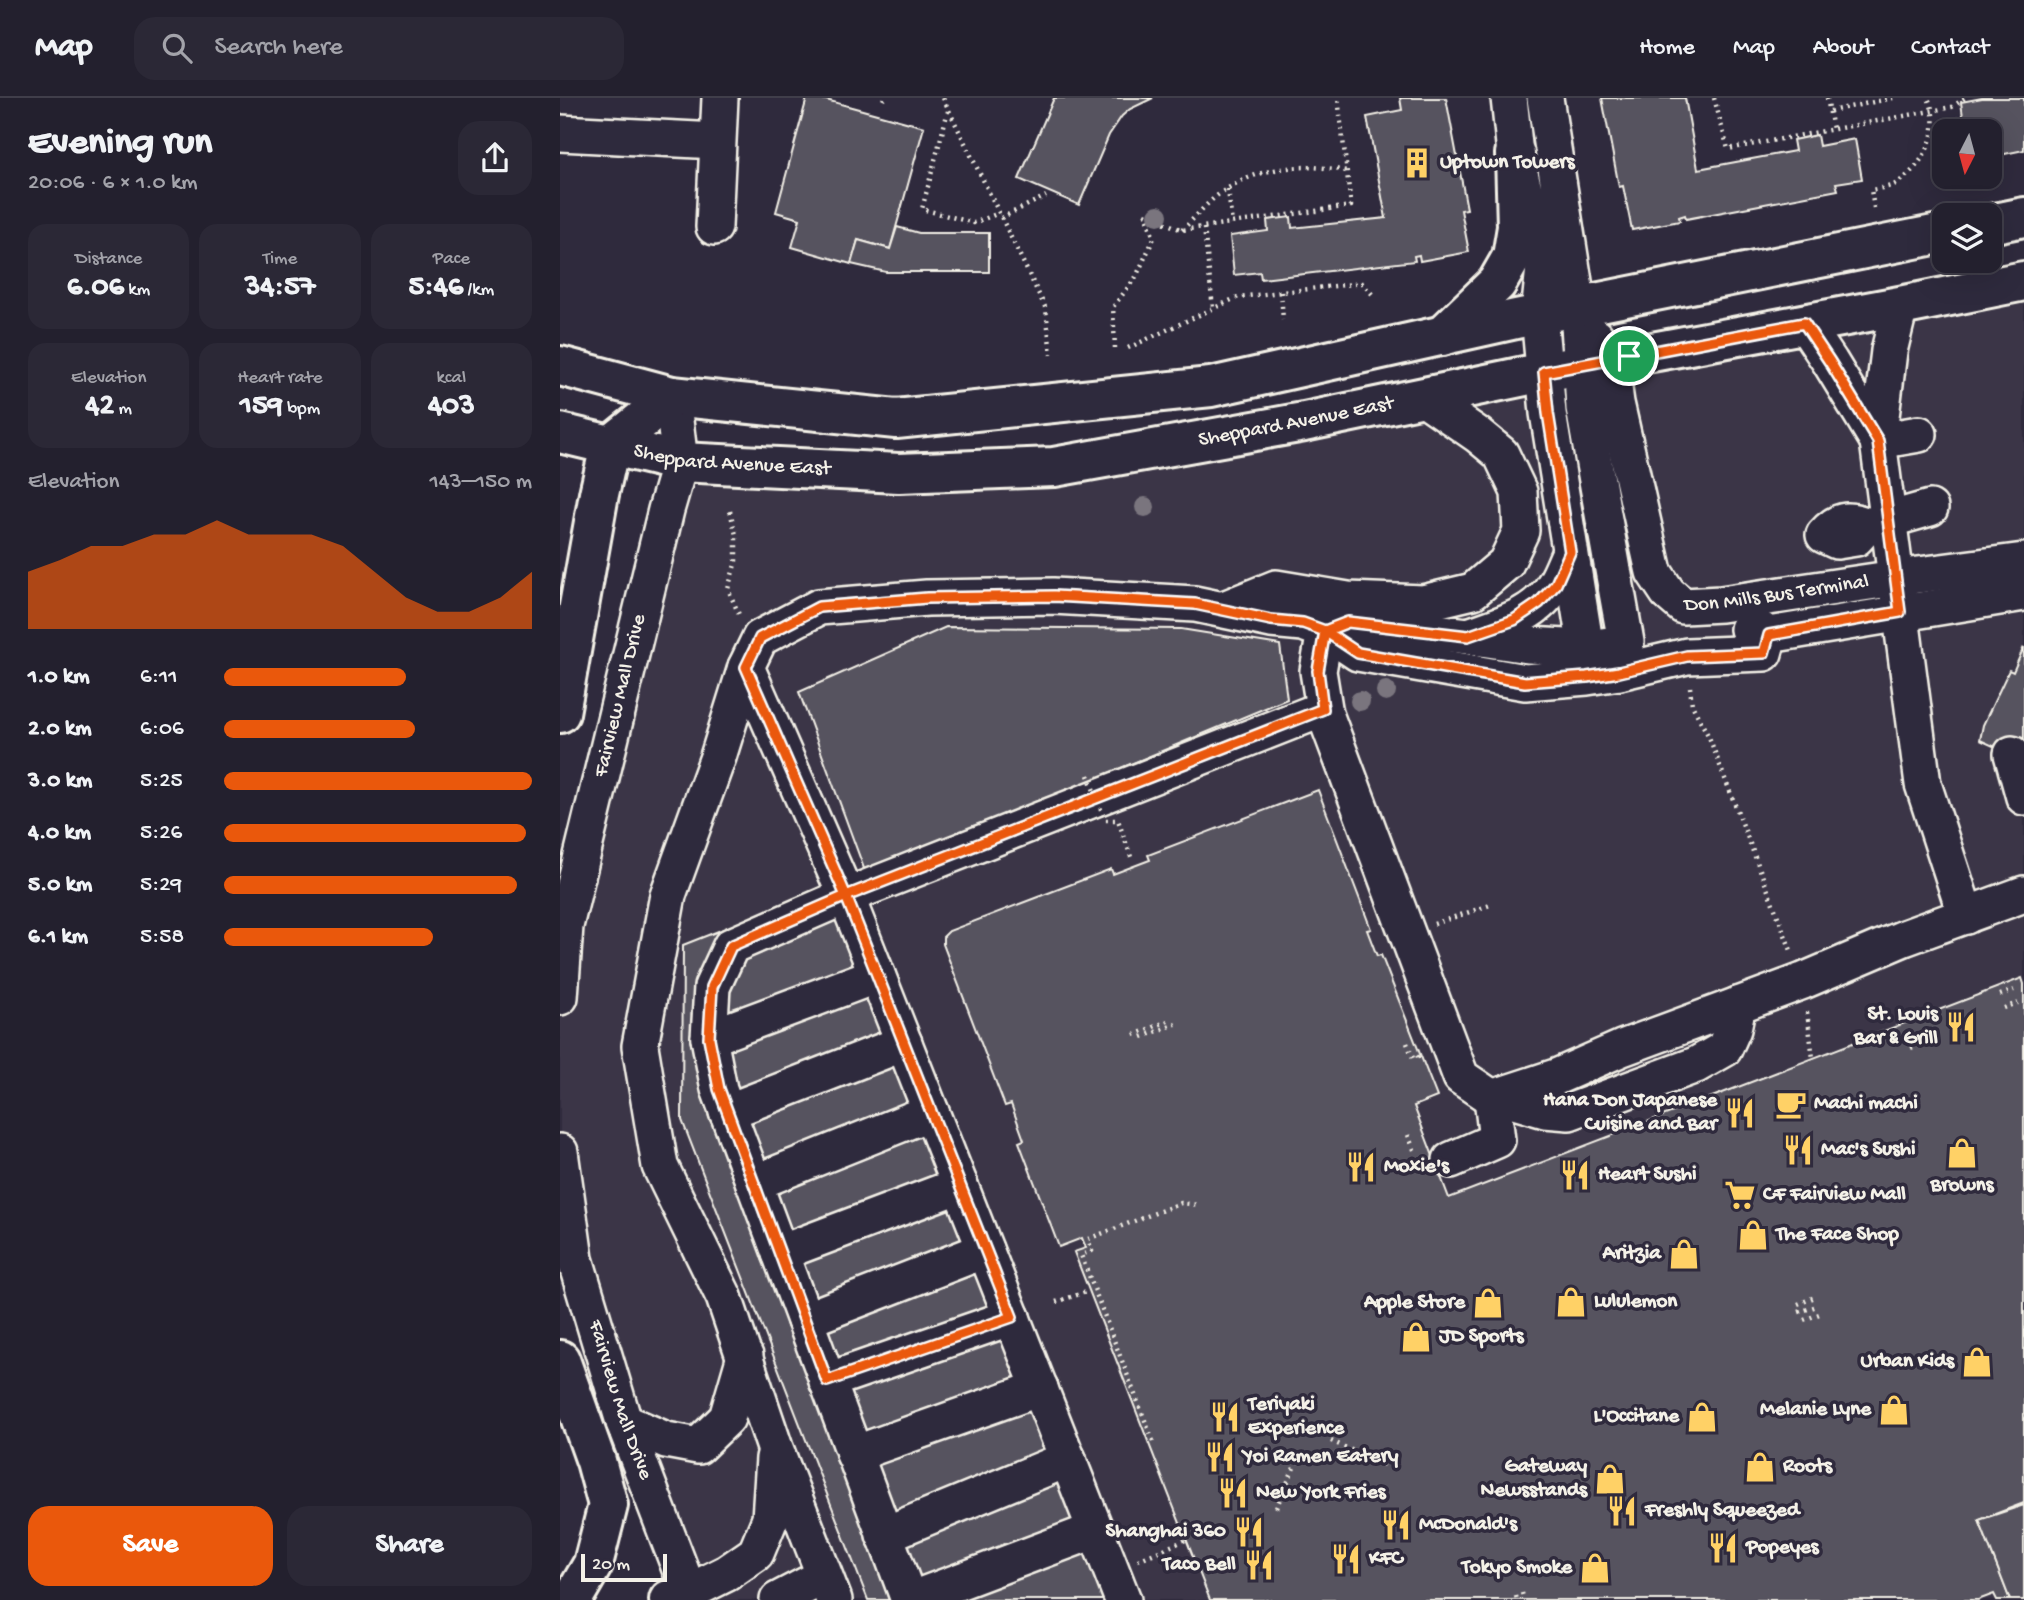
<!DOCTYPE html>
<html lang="en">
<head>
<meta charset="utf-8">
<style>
  :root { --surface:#23202e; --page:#2b2836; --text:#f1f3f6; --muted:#a3a3aa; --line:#403e4a; --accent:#ea580c }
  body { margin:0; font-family:"Gochi Hand",sans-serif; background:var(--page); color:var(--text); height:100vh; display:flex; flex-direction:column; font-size:26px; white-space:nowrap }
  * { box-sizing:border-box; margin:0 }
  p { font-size:23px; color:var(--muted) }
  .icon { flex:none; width:38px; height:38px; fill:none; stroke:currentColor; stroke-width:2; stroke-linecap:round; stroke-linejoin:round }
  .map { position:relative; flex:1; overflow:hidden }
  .drawer { display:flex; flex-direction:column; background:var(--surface); width:560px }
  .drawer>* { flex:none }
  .needle { width:46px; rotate:186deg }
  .controls { position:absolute; left:1372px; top:21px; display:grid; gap:14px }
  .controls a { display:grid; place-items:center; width:70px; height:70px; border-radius:14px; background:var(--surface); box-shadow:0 7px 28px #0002,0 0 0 2px var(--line); font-size:35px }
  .scale { position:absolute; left:21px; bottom:18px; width:86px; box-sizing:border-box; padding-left:7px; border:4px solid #f4f1e8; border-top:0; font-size:19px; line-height:24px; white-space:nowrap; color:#f4f1e8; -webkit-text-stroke:5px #2f2a3d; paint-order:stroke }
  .pin { position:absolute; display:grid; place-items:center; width:60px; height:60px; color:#fff; margin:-30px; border:4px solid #fff; border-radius:50%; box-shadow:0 2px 7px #0007 }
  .round { display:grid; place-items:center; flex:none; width:74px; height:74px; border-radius:21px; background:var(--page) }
  .head { display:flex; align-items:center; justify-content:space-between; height:119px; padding:0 28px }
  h1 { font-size:38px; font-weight:700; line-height:52px }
  .figures { display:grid; grid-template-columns:repeat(3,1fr); gap:10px; height:119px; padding:7px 28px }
  .figures div { display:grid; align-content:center; border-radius:18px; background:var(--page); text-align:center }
  .figures b { font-size:30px; font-weight:700 }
  .figures small { font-size:19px; font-weight:400 }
  .figures p { font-size:19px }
  .chart { height:196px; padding:14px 28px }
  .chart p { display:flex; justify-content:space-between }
  .chart svg { width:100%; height:126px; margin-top:7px; fill:var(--accent); opacity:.7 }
  .button { display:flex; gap:14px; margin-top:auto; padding:14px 28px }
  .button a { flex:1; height:80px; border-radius:21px; background:var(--accent); color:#fff; font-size:28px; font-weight:700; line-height:80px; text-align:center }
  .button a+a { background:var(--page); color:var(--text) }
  ul { padding:0 28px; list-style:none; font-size:23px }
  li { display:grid; grid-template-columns:112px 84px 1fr; align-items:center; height:52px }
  li i { height:18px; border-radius:9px; background:var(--accent) }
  header { display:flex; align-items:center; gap:42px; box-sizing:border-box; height:98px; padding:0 35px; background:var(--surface); border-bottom:2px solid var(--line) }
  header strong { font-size:33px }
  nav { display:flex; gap:38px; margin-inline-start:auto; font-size:24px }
  .search { width:490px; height:63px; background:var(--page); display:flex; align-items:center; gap:18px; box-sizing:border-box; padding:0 24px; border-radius:21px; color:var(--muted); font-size:26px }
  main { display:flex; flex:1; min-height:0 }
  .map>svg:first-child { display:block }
  .built { fill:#3b3647 }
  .building { fill:#56525f; stroke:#f4f1e8; stroke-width:2 }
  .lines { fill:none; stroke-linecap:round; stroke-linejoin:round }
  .minor-casing { stroke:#f4f1e8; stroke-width:40 }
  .major-casing { stroke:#f4f1e8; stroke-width:44 }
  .highway-casing { stroke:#f4f1e8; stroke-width:44 }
  .path { stroke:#f4f1e8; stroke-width:4.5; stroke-dasharray:2 5; stroke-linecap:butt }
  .minor { stroke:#2f2a3d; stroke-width:35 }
  .major { stroke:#2f2a3d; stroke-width:38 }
  .highway { stroke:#2f2a3d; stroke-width:38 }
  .path-bridge { stroke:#f4f1e8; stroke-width:4.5; stroke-dasharray:2 5; stroke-linecap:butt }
  .tree { fill:#7a757e }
  .route-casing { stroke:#fff; stroke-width:14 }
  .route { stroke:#ea580c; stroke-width:9 }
  .labels { text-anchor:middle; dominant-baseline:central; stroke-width:7; stroke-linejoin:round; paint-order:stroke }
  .poi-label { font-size:21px; font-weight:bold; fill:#f4f1e8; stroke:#2f2a3d; text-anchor:start }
  .street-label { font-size:21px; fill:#f4f1e8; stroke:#2f2a3d }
</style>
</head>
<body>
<header>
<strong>Map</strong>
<div class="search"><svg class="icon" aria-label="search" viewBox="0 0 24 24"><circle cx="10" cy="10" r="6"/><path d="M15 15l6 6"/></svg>Search here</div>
<nav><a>Home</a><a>Map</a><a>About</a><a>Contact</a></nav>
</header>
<main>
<section class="drawer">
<div class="head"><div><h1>Evening run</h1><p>20:06 · 6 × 1.0 km</p></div><a class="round"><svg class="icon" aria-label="share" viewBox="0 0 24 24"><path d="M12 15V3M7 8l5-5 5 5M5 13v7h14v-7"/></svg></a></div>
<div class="figures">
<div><p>Distance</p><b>6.06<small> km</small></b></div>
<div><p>Time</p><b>34:57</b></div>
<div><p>Pace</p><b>5:46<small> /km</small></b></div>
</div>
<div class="figures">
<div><p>Elevation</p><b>42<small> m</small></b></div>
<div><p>Heart rate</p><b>159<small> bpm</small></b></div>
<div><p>kcal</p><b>403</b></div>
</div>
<div class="chart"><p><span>Elevation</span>143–150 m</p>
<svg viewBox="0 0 160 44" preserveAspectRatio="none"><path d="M0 44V24L10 20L20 15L30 15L40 11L50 11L60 6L70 11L80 11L90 11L100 15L110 24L120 33L130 38L140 38L150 33L160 24V44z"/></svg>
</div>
<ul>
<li><b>1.0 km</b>6:11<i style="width:59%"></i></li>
<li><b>2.0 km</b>6:06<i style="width:62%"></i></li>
<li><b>3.0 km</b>5:25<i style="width:100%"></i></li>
<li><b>4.0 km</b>5:26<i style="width:98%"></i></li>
<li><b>5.0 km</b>5:29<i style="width:95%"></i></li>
<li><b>6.1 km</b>5:58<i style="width:68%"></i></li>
</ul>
<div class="button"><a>Save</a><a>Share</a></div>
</section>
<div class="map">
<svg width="1464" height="1502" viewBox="0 0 1464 1502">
  <rect width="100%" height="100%" fill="#2f2a3d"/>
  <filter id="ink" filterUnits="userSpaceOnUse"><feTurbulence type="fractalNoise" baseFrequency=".0143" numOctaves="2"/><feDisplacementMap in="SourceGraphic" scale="14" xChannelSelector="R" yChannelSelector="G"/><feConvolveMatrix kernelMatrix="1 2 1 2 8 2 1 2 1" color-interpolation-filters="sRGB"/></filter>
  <g filter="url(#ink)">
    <path class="built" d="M1464,183V1502H132L0,1054V899L120,364L494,369Z"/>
    <g class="building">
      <path d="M247,0H259L364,29L330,151L298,142L291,166L232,149L240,121L216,114Z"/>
      <path d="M494,0H593L570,11L562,18L549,37L519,107L459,81Z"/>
      <path d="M840,0H886L907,111L901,112L909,154L860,163L859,157L854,158L855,163L701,181L700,174L674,177L670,138L708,133L707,122L731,119L732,130L826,120L807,19L842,12Z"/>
      <path d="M1042,0H1125L1138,71L1235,53L1233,42L1257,37L1259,48L1295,41L1302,81L1276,85L1278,92L1126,121L1125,117L1119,119L1120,123L1072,132L1063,88L1059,89Z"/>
      <path d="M1422,0H1464V52L1430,59V33H1388L1386,22L1403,19L1401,4Z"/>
      <path d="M337,129L359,135H429V174H326L291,166L298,142L330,151Z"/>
      <path d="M386,529L621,531L720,547L727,601L306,776L239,594Z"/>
      <path d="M1464,549V662L1420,642L1423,627L1449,572L1453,574Z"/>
      <path d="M758,692L811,831L807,832L817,858L821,857L877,999L854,1008L889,1100L1462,880L1464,886V1405L1419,1422L1450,1502H1437L1434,1496L1418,1502H650L514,1154L526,1150L522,1140L499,1149L459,1044L464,1042L451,1006L445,1008L383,846V839L389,833L551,771L553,776L587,763L590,762L588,757Z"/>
      <path d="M265,791L573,1502H308L122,1022L123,847Z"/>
      <path d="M1464,1407V1502H1450L1419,1422Z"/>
    </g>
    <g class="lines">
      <g class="minor-casing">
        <g id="minor">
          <path d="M949,0L955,56L984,169L979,217L988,315L1023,532L1026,550L1059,574L1066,544L1024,310L1018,209L985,0"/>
          <path d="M0,35L157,43"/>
          <path d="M154,129L160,0"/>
          <path d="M1340,208L1329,253L1318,343L1363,686L1406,818"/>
          <path d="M1244,225L1270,264L1318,343"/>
          <path id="s1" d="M1036,239L1050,262L1056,305L1094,474L1108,495L1123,508L1161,506L1336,480L1464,463"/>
          <path d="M1318,343L1359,336"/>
          <path d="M1307,428C1288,419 1277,422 1264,437L1277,443L1296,440L1307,428L1370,410"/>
          <path d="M664,511L716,490L788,502L863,505L913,493L946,465L961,433L959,394L941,356L918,337L863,299"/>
          <path d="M1188,531L1198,530L1209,537L1464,495"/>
          <path d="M765,533L758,573L765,616L901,979L932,1000L996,979L1062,950L1243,883L1344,840L1464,796"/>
          <path d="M765,533L788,524L908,538L968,547L1026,550L1049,547"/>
          <path d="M911,537C943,526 979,516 996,484C1002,474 1005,464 1010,454"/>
          <path d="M186,569L286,798L563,1502"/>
          <path d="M1452,656L1464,699"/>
          <path id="s2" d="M0,899L5,828L106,412L120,364L112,298"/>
          <path d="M149,940L317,877"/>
          <path d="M937,998L985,1012L1009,1014L1136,967L1164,951L1173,931L1178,907"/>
          <path d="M167,1014L344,945"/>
          <path id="s3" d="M0,1054L15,1161L64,1324L132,1502"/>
          <path d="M891,1062L937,1042L932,1000"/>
          <path d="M194,1085L371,1014"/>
          <path d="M220,1155L400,1087"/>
          <path d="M245,1222L425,1152"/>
          <path d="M267,1283L452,1219"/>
          <path d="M64,1324L106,1342L138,1348L167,1320L185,1258"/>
          <path d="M294,1356L480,1290"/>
          <path d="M324,1437L508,1361"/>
          <path d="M129,1494L167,1475L196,1455L210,1421L214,1360"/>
          <path d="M218,1502L264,1478"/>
          <path d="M274,1502L215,1350L164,1199L100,1068L80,948L108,797L158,659L186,569L200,540L259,509L367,500L493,498L635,506L711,522L743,525L765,533L798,555L965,584L1027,579L1059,574L1127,558L1204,555L1209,537"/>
          <path d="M349,1502L159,991L149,940L152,889L171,848L286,798L763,611"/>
          <path d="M350,1502L536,1432"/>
        </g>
      </g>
      <g class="major-casing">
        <g id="major">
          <path d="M1430,126L1464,119"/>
          <path d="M882,238L937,185L952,159L957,129L955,56"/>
          <path d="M0,268L112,298L336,321L651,289L956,221L1384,135"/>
          <path id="s4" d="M0,335L120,364L339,375L494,369L744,324L984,274L1340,208L1464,183"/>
        </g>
      </g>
      <g class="highway-casing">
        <g id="highway">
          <path d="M0,615L39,396L50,348L112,298"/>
          <path d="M0,1262L36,1363L48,1407L33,1466L12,1502"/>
          <path d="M109,1502L129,1494"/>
        </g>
      </g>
      <g class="path">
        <path d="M383,0L486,211L491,257"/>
        <path d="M1154,0L1168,51L1392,9L1405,0"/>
        <path d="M1267,0L1273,31"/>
        <path d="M323,2L324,0"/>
        <path d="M388,13L362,111L414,125L439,115"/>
        <path d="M1270,13L1333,0"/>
        <path d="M668,91L672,126"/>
        <path d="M1314,110L1311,92C1319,90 1330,90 1337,85C1365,67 1383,31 1368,0"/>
        <path d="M585,116L622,132L791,108L778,0"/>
        <path d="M441,120L486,98"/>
        <path d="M644,130L653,210"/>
        <path d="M622,132C635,120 647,104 662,94C700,68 742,65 787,73"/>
        <path d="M721,194L723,222"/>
        <path d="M555,250L553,209L576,179L594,140L585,116"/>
        <path d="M568,250L678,199L802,185L812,196"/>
        <path d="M170,413L176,437V463L168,491L180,519"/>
        <path d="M1130,589L1132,607L1149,639L1232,855"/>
        <path d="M874,826L930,807"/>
        <path d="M1440,897L1454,892"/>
        <path d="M1444,910L1458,905"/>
        <path d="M1247,914L1253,960"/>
        <path d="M574,937L608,923"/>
        <path d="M582,939L616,926"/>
        <path d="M1350,944L1364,939"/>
        <path d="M847,945L853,960L858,959L857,957"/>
        <path d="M1351,950L1363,945"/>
        <path d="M848,1037L855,1054"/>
        <path d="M496,1204L529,1193"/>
        <path d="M1238,1206L1255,1199"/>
        <path d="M1239,1214L1257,1208"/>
        <path d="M1244,1222L1262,1215"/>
        <path d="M593,1343L521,1157L532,1153L528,1141L621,1105L639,1107"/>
        <path d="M771,1343L827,1368"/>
        <path d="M716,1410L741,1354"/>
        <path d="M578,1462L628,1441"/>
        <path d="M962,1495L964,1502"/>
        <path d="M956,1498L957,1502"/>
      </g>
      <use href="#minor" class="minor"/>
      <use href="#major" class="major"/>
      <use href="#highway" class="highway"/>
      <path class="path-bridge" d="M528,677L545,722H558L571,759"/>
    </g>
    <g class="tree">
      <circle cx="598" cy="117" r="10"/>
      <circle cx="585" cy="409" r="10"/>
      <circle cx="826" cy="593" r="10"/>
      <circle cx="800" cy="603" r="10"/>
    </g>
  </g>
  <g class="lines" filter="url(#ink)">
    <g class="route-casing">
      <path id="route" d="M1069,258L984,274L988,315L1010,454L996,486L979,505L954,522L908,538L788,524L765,533L743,525L711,522L635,506L494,498L367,500L259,509L200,540L186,569L286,798L452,1219L267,1283L159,991L149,940L152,889L171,848L286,798L763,611L758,573L765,533L798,555L965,584L1027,579L1059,574L1127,558L1204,555L1209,537L1340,514L1318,343L1270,264L1244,225L1069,258"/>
    </g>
    <use href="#route" class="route"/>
  </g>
  <defs>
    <g id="building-bare" transform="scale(2.415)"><path d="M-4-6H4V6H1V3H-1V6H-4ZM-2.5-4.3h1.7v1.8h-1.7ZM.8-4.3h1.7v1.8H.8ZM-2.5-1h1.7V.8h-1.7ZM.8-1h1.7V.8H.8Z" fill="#ffd166" stroke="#2f2a3d" stroke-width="2.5" paint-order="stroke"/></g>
    <g id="restaurant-bare" transform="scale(2.415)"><path d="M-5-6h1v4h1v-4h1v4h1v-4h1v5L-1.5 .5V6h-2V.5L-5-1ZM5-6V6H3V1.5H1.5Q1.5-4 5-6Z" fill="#ffd166" stroke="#2f2a3d" stroke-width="2.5" paint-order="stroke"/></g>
    <g id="cafe-bare" transform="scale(2.415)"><path d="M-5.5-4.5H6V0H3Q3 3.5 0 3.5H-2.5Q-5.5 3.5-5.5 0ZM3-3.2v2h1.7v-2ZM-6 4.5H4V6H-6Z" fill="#ffd166" stroke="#2f2a3d" stroke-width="2.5" paint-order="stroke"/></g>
    <g id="shop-bare" transform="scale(2.415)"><path d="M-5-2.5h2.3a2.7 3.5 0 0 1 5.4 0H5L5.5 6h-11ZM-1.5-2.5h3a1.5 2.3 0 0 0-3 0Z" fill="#ffd166" stroke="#2f2a3d" stroke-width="2.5" paint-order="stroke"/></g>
    <g id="supermarket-bare" transform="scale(2.415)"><path d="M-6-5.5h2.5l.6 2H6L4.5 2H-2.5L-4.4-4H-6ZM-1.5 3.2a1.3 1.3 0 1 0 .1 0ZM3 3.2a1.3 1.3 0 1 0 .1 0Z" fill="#ffd166" stroke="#2f2a3d" stroke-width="2.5" paint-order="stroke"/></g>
  </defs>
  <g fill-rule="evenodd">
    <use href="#building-bare" x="857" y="65"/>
    <use href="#restaurant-bare" x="1401" y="929"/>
    <use href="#cafe-bare" x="1231" y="1006"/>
    <use href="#restaurant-bare" x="1180" y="1015"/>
    <use href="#restaurant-bare" x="1238" y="1052"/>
    <use href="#shop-bare" x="1402" y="1055"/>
    <use href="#restaurant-bare" x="801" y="1069"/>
    <use href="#restaurant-bare" x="1015" y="1077"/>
    <use href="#supermarket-bare" x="1180" y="1097"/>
    <use href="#shop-bare" x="1193" y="1137"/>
    <use href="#shop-bare" x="1124" y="1156"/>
    <use href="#shop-bare" x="1011" y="1204"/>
    <use href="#shop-bare" x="928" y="1205"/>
    <use href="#shop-bare" x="856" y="1239"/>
    <use href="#shop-bare" x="1417" y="1264"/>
    <use href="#shop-bare" x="1334" y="1312"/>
    <use href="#restaurant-bare" x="665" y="1319"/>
    <use href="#shop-bare" x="1142" y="1319"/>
    <use href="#restaurant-bare" x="660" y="1359"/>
    <use href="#shop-bare" x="1200" y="1369"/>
    <use href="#shop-bare" x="1050" y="1381"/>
    <use href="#restaurant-bare" x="673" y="1395"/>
    <use href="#restaurant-bare" x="1062" y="1413"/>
    <use href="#restaurant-bare" x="836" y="1427"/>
    <use href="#restaurant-bare" x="689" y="1434"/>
    <use href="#restaurant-bare" x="1163" y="1450"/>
    <use href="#restaurant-bare" x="786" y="1461"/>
    <use href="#restaurant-bare" x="699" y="1467"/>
    <use href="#shop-bare" x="1035" y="1470"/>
  </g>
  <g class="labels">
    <g class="poi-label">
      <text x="880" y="65">Uptown Towers</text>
      <text x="1378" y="917" text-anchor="end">St. Louis<tspan x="1378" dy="24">Bar &amp; Grill</tspan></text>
      <text x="1157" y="1003" text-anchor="end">Hana Don Japanese<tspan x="1157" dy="24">Cuisine and Bar</tspan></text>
      <text x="1254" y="1006">Machi machi</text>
      <text x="1261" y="1052">Mac's Sushi</text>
      <text x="824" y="1069">Moxie's</text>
      <text x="1038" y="1077">Heart Sushi</text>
      <text x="1402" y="1088" text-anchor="middle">Browns</text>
      <text x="1203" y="1097">CF Fairview Mall</text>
      <text x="1216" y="1137">The Face Shop</text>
      <text x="1101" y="1156" text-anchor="end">Aritzia</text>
      <text x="1034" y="1204">Lululemon</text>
      <text x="905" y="1205" text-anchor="end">Apple Store</text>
      <text x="879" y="1239">JD Sports</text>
      <text x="1394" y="1264" text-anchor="end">Urban Kids</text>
      <text x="688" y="1307">Teriyaki<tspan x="688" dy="24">Experience</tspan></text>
      <text x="1311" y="1312" text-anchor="end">Melanie Lyne</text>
      <text x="1119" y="1319" text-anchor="end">L'Occitane</text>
      <text x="683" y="1359">Yoi Ramen Eatery</text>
      <text x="1027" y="1369" text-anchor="end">Gateway<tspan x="1027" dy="24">Newsstands</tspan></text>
      <text x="1223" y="1369">Roots</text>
      <text x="696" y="1395">New York Fries</text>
      <text x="1085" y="1413">Freshly Squeezed</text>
      <text x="859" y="1427">McDonald's</text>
      <text x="666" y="1434" text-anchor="end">Shanghai 360</text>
      <text x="1186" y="1450">Popeyes</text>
      <text x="809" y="1461">KFC</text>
      <text x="676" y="1467" text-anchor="end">Taco Bell</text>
      <text x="1012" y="1470" text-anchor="end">Tokyo Smoke</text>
    </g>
    <g class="street-label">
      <text stroke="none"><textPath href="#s4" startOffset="744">Sheppard Avenue East</textPath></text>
      <text stroke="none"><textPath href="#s4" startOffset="175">Sheppard Avenue East</textPath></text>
      <text stroke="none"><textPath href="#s1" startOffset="383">Don Mills Bus Terminal</textPath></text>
      <text stroke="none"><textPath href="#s2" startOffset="308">Fairview Mall Drive</textPath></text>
      <text stroke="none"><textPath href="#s3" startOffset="256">Fairview Mall Drive</textPath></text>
    </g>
  </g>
</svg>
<div class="controls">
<a><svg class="needle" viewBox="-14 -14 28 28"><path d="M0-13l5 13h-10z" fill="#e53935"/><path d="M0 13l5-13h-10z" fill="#a3a3aa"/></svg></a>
<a><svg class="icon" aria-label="layers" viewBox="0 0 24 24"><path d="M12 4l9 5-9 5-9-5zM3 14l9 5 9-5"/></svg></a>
</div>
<div class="scale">20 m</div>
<div class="pin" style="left:1069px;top:258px;background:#1e9e55"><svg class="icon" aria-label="arrive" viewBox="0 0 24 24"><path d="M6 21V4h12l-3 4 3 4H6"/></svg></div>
</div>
</main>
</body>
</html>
